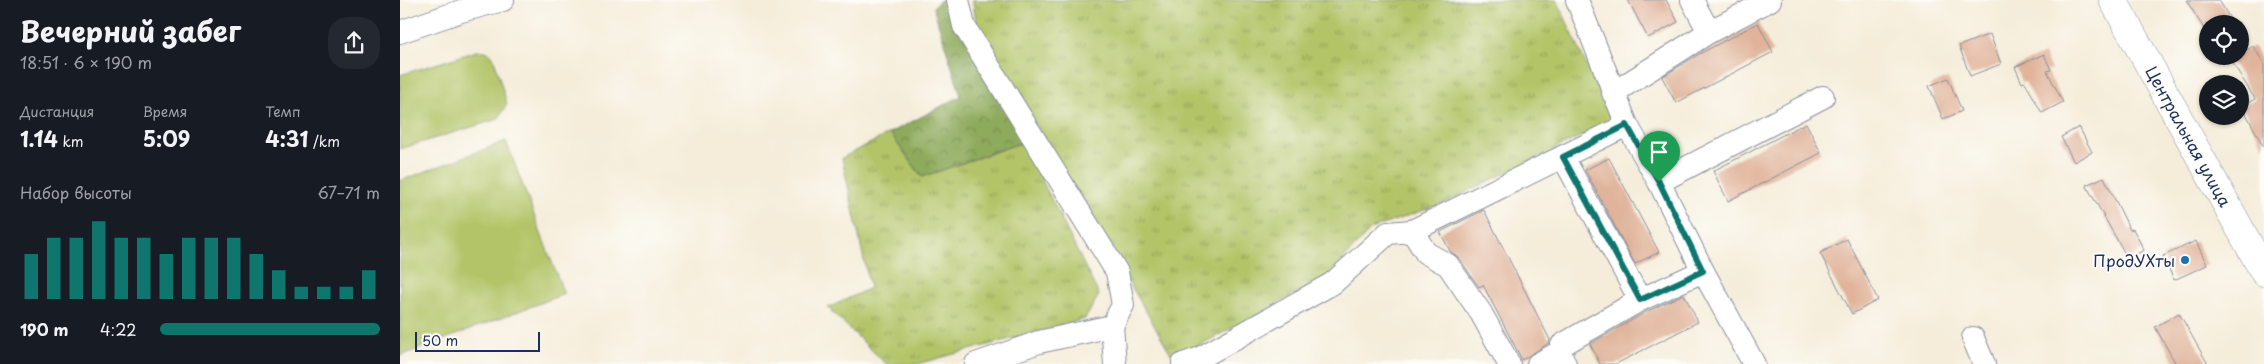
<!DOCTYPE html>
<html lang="ru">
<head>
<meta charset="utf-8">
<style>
  :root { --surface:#171b24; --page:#242831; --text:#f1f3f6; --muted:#9ea1a6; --accent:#0f766e }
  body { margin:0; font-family:"Playpen Sans",sans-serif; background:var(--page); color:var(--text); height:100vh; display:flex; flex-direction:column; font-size:19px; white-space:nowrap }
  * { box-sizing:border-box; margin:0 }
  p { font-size:16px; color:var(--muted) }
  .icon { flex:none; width:28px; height:28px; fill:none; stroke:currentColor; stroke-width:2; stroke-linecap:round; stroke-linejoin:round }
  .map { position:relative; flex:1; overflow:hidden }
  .side { display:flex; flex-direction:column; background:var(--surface); width:400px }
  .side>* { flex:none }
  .buttons { position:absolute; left:1799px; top:15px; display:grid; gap:10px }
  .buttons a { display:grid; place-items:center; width:50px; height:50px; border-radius:50%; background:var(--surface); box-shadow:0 1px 4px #0004; font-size:25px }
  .scale { position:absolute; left:15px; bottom:12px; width:125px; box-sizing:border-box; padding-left:5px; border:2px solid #1b2f5e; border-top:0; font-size:14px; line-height:18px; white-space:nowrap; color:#1b2f5e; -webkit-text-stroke:4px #fdfcf7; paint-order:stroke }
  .pin { position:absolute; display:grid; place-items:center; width:42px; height:42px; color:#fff; margin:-51px -21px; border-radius:50% 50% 50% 0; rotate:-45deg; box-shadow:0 0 5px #0007 }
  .pin .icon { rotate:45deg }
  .round { display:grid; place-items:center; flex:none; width:52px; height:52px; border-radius:20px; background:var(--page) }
  .summary { display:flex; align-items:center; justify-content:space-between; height:85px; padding:0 20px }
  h1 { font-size:28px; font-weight:700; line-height:38px }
  .stats { display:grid; grid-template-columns:repeat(3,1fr); gap:8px; height:85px; padding:5px 20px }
  .stats div { display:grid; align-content:center }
  .stats b { font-size:21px; font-weight:700 }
  .stats small { font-size:14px; font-weight:400 }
  .stats p { font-size:14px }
  .chart { height:140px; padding:10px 20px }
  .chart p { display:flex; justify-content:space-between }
  .chart svg { width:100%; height:90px; margin-top:5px; stroke:var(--accent); stroke-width:6 }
  ul { padding:0 20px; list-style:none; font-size:16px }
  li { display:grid; grid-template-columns:80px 60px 1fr; align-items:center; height:38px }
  li i { height:12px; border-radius:6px; background:var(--accent) }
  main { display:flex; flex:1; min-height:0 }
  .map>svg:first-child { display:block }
  .grass { fill:url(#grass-tufts); stroke:#677a62 }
  .forest { fill:url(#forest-crowns); stroke:#546c5d }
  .pitch { fill:#b3c467; stroke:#677a62 }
  .building { fill:#e0b39a }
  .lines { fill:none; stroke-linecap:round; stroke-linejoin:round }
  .minor-casing { stroke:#888e9c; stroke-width:24 }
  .major-casing { stroke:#888e9c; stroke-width:29 }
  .minor { stroke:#fff; stroke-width:22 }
  .major { stroke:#fff; stroke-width:28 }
  .route-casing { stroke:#fff; stroke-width:10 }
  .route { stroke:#0f766e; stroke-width:6 }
  .poi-dot { fill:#1f6fb2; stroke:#fdfcf7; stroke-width:2 }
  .labels { text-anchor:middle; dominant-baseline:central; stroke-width:4; stroke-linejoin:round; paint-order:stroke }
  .street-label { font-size:16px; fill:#1b2f5e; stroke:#fdfcf7 }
  .poi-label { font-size:16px; fill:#1b2f5e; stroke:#fdfcf7; text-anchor:end }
</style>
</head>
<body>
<main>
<section class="side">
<div class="summary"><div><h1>Вечерний забег</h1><p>18:51 · 6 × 190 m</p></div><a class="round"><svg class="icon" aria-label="share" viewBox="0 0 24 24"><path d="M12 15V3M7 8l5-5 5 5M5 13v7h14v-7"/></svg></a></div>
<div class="stats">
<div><p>Дистанция</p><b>1.14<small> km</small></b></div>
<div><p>Время</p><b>5:09</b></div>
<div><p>Темп</p><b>4:31<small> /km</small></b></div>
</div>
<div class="chart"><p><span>Набор высоты</span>67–71 m</p>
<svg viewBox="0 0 160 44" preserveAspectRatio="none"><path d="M5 44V22M15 44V14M25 44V14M35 44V6M45 44V14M55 44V14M65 44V22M75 44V14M85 44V14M95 44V14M105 44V22M115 44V30M125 44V38M135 44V38M145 44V38M155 44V30"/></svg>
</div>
<ul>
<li><b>190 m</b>4:22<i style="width:100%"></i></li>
</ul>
</section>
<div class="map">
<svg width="1864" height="364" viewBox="0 0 1864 364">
  <defs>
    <pattern id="grass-tufts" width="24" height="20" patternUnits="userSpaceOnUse" patternTransform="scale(1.25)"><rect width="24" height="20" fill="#b3c467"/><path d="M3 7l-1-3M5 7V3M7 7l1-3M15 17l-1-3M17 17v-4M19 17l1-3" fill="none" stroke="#91a058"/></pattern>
    <pattern id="forest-crowns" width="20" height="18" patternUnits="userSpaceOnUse" patternTransform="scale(1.25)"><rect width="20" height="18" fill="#8eaa5c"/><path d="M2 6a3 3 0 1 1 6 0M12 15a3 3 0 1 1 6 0" fill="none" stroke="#738b4f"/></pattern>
  </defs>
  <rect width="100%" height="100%" fill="#fdfcf7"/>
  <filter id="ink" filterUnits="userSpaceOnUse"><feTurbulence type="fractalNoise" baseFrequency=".02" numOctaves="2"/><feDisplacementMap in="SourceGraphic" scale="10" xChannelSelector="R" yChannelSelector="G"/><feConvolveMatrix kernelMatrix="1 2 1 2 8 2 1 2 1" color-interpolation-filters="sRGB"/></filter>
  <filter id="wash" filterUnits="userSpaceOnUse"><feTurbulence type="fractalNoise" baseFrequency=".0096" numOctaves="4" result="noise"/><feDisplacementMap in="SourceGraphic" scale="20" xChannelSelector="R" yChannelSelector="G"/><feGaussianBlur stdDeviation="1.12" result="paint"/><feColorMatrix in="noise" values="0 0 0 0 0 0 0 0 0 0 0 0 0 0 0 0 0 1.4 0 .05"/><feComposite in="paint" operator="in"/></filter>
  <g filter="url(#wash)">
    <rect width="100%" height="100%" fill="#f5edda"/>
    <g class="grass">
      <path d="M572,0H1157L1212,121L1044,203L971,229L927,277L774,359L577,24Z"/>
      <path d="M490,133L522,177L623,142L699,295L685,319L517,364H486L428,308L470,288L442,158Z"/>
    </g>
    <path class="forest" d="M541,0H549L623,142L522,177L490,133L561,96L533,7Z"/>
    <g class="pitch">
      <path d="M77,51H86L93,56L107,104L98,119L0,149V75Z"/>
      <path d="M106,141L164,294L0,356V181Z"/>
    </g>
    <g id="blocks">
      <g class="building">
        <path d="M1228,0H1266L1278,22L1248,38Z"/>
        <path d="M1786,0H1819L1833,24L1808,23V35Z"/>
        <path d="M1358,23L1373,52L1276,103L1262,77L1299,54Z"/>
        <path d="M1590,34L1601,64L1570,76L1559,46Z"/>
        <path d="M1853,46L1864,63V148L1842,106L1855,99L1831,60Z"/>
        <path d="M1644,54L1651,70L1647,71L1663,102L1642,113L1625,82L1622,83L1615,67Z"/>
        <path d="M1548,78L1562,111L1543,119L1529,86Z"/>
        <path d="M1406,123L1421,153L1328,201L1313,171Z"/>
        <path d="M1679,127L1692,152L1674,162L1661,137Z"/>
        <path d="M1209,158L1259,252L1235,264L1185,170Z"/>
        <path d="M1704,177L1730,230L1733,229L1744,250L1728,259L1686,185Z"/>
        <path d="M1084,210L1150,340L1149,343L1122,360L1083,285L1079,287L1059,258L1050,251L1040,232Z"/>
        <path d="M1447,239L1478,300L1452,314L1420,253Z"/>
        <path d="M1796,241L1807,265L1774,280L1763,256Z"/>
        <path d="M1284,294L1298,322L1216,364H1200L1190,344L1246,312Z"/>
        <path d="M1779,313L1797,345L1808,364H1776L1755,327Z"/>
      </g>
    </g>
  </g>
  <g filter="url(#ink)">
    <use href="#blocks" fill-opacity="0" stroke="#888e9c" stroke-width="1"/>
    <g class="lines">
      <g class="minor-casing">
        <g id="minor">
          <path d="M558,0L564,26L717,272L723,305L712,326L639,342L576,364"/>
          <path d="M1177,0L1227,125L1259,182L1303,271L1354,364"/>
          <path d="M1292,0L1309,32"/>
          <path d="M0,32L61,11L103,0"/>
          <path d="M1213,93L1309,32L1370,0"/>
          <path d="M1163,157L1240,300"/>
          <path d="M1259,182L1423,97"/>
          <path d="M712,326L715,364"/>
          <path d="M1573,338L1584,364"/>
          <path d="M1160,352L1162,345L1240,300L1303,271"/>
          <path d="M783,364L800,358L933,283L988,233L1012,231"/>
          <path d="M1109,364L1081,313L1048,265L1026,253L1012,231L1227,125"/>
          <path d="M1138,364L1160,352L1165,364"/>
        </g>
      </g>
      <g class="major-casing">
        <path id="major" d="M1713,0L1864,272"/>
      </g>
      <use href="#minor" class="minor"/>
      <use href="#major" class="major"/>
    </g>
  </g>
  <g class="lines" filter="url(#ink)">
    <g class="route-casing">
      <path id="route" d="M1227,125L1259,182L1303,271L1240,300L1163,157Z"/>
    </g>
    <use href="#route" class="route"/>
  </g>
  <circle class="poi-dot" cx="1785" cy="260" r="5"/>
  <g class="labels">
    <g class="street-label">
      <text transform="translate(1789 136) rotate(61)">Центральная улица</text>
    </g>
    <g class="poi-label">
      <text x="1775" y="260">ПродУХты</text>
    </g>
  </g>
</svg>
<div class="buttons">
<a><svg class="icon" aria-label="locate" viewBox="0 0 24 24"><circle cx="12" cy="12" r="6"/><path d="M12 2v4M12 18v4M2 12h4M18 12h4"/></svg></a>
<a><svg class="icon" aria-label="layers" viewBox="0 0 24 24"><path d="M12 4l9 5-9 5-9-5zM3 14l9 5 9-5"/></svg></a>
</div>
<div class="scale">50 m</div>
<div class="pin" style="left:1259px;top:182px;background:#1e9e55"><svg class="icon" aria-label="arrive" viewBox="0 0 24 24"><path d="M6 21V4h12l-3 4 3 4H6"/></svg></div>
</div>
</main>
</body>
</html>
